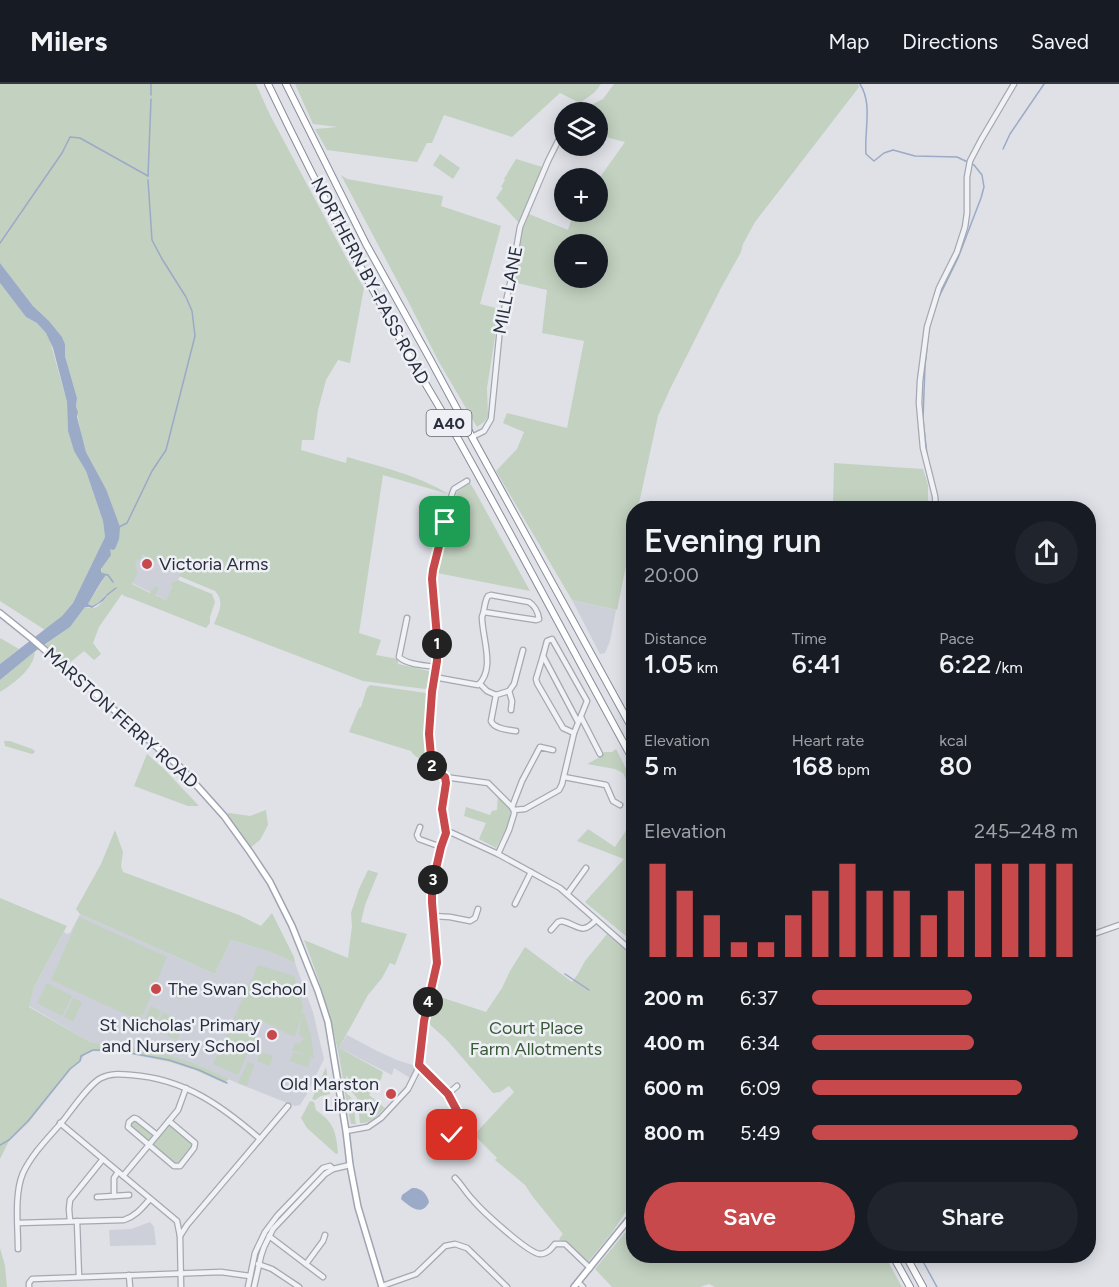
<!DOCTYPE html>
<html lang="en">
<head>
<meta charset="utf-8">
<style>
  :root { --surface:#171b24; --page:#20242c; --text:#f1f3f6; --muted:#9ea1a6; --line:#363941; --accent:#c7494c }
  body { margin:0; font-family:Figtree,sans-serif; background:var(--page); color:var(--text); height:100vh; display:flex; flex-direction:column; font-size:22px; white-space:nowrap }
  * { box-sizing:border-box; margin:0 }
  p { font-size:20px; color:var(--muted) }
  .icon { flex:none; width:33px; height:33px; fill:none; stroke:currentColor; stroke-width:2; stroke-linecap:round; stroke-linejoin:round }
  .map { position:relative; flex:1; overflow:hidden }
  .drawer { position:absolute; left:626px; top:417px; width:470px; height:762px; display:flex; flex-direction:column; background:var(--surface); border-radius:24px; box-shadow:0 3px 15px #0003 }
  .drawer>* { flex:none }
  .fabs { position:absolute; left:554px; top:18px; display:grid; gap:12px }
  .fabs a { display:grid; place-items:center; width:54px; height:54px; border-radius:50%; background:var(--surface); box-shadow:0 3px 15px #0003; font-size:30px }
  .pin { position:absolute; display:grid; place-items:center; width:51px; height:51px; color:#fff; margin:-26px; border-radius:12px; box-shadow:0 3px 9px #0006 }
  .km { position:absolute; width:30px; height:30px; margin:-15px; border-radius:50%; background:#222; color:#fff; font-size:16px; line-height:30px; text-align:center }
  .round { display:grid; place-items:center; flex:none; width:63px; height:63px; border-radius:32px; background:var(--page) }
  .summary { display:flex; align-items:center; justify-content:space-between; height:102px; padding:0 18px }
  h1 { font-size:33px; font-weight:600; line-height:45px }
  .metrics { display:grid; grid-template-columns:repeat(3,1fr); gap:9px; height:102px; padding:6px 18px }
  .metrics div { display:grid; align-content:center }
  .metrics b { font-size:26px; font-weight:600 }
  .metrics small { font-size:16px; font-weight:400 }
  .metrics p { font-size:16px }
  .chart { height:168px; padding:12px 18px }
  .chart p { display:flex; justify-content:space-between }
  .chart svg { width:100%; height:108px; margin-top:6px; stroke:var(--accent); stroke-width:6 }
  .action { display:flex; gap:12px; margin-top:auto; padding:12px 18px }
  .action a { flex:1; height:69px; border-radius:36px; background:var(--accent); color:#fff; font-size:24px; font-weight:600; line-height:69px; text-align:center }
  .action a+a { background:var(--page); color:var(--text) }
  ul { padding:0 18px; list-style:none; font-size:20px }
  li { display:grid; grid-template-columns:96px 72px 1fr; align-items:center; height:45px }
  li i { height:15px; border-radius:8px; background:var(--accent) }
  header { display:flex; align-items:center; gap:36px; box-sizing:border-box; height:84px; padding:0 30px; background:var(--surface); border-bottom:2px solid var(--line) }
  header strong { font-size:28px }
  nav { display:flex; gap:33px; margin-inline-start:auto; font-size:21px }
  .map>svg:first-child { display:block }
  .built { fill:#cdd0d9 }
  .green { fill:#c2d1c0; fill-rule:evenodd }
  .water { fill:#9baac6 }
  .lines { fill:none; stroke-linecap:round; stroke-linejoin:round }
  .stream { stroke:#9baac6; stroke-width:1.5 }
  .minor-casing { stroke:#a5a8b1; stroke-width:7 }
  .major-casing { stroke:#9fa4b2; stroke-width:8 }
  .highway-casing { stroke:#878d9d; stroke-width:8 }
  .minor { stroke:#f1f2f6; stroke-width:4.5 }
  .major { stroke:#fff; stroke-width:5 }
  .highway { stroke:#fff; stroke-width:6 }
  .route-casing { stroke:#fff; stroke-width:12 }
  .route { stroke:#c7494c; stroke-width:8 }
  .poi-dot { fill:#c7494c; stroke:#eef0f5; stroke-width:2 }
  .labels { text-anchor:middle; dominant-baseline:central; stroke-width:5; stroke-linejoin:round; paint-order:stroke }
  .shield { fill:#eef0f5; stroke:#646875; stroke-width:1.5 }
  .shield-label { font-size:16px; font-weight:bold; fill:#292e3e }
  .street-label { font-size:18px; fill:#292e3e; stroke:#eef0f5 }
  .poi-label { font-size:18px; fill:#292e3e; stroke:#eef0f5; text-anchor:start }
  .park-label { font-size:18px; fill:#395937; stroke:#eef0f5 }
</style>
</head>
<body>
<header>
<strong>Milers</strong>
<nav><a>Map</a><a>Directions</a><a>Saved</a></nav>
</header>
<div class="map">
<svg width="1119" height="1203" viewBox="0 0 1119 1203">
  <rect width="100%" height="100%" fill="#dfe1e7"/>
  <g class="built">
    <path d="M126,465L150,475L181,490L178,496L170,499L172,503L166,516L132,499Z"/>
    <path d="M572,516L616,526L610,557L605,569L600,570Z"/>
    <path d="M80,830L215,890L231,856L271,868L295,879L313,928L324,975L307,1010L300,1021L295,1022L237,999L194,979L131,963L92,959L29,922L34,903L64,848L67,850L70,849Z"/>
    <path d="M347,951L377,967L397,976L416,982L410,994L394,984L392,991L339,964Z"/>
    <path d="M150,1138L154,1143L156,1161L110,1162L109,1146L131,1145Z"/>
  </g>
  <g class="green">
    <path d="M0,0H256L270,31L349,179L364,204L350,279L338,276L326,296L318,326L314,356H302L301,366L346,379L347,373C381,383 418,391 448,410L383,391L359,549L381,556L376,571L398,575V580L433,588L430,602L425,605L363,597L222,543L214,540C219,528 225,517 215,507L179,492L180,489L142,471L140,476L137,475L135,481L138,488L132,500L150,509L155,502L159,504L155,511L166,516L172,503L170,499L178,496L212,510L215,518L210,533V539L206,544L133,515L124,512L122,510L99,543L93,559L101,570L94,576L84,567L67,581L45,561L70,543L85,523C88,523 90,525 93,524C98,524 104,516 107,512L105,511L98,519L92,522L88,520L106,491L101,488L102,483L109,473L110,465L109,416L106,405L86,368L81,350L76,323L77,314L65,272V260L62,253L49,237L33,222L0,179Z"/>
    <path d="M295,0H601L595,8L580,19L560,9L512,53L444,31L432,59H427L417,78L327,66L315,45L338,43L313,40Z"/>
    <path d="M614,0H858L859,3L755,138L743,160L741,168L721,204L670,305L658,332L638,424H633V448L617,526L572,516L496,387L517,365L524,348L503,339L507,329L567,344L584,257L542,249L547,206L513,198L521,148L529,130L568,146L574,128H597V102L598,96L625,58L598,51L602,30L587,23L603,15ZM564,160H597V194H564Z"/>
    <path d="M440,70L460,84L453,95L433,81Z"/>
    <path d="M516,75L542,83L519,139L496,114L503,104L501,103L505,96L504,95Z"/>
    <path d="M341,91L347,95L443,112L441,122L501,142L480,220L496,224L497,240L487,304L488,332L485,337L477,343L439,278L408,217Z"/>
    <path d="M0,199L26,233L37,239L46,249L50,257L67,318L68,347L74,367L86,387L103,437L105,453L73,519L62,532L45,546L0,517Z"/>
    <path d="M834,379L923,385L928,401V424H833Z"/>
    <path d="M470,399L476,409L530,507L437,489L451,426L457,408Z"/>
    <path d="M0,554L19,565L0,580Z"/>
    <path d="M35,567C34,585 14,599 0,608V596Z"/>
    <path d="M370,601L426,609L428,612L425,635L426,661L429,660L431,676C422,676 415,674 411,667L349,648L359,624L361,623L367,604Z"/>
    <path d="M4,657H10L32,665L35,667L34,669L32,670L5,662Z"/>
    <path d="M616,665L633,698V858L585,818L624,775L577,757L588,745L615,763L629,742L631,707L623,689L615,685L587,680L602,672L604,668H612Z"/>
    <path d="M147,670L164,685L199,722H188L134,702Z"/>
    <path d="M498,710L511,725L509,739L496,764L479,755L486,739L464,732L466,723L490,731L492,727L497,726Z"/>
    <path d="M266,726L268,741L260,756L250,764L226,731L229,729L250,732Z"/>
    <path d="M115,746L123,768L121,782L123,788L239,831L261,842L272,829L294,873L295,879L271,868L231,856L215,890L80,830L76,825L101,780Z"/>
    <path d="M368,786L378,789L365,821L361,838L407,850L395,881L390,879L382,894L368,911L339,964L383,988L381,995L369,1011L385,1024C377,1031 371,1040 360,1039L357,1014L352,1008L347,992H346L350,1006L347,1007V1010C356,1015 354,1030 356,1040H351C345,1016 343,991 338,967C330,929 318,892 304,856L348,874L352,842L351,829L359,805Z"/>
    <path d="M0,814L67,842L34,903L29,923L92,959L116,960L157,968L194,979L229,995L224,999L195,986L170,978L125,969L92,967L84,971L80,978L71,985L29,1038L9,1057L0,1075Z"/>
    <path d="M79,833L167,873L143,931L141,930L138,936L51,896Z"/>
    <path d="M607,850L633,872V1117L611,1150L588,1178L584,1176L559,1155L563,1150L533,1113L525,1101L495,1076L497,1074L474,1051L514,1008L509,1002L500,1008L493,1009L446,955L427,938L434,911L486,928L502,904L510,887L525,863L572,898L578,890L585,877Z"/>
    <path d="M258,881L294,892L303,923L301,929H304L311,952L314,974L311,973L308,983L290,977L293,968L310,973L292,966L295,959L300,960L302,956L307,953L302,954L299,950L301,932L295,953L262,937L238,991L213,980Z"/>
    <path d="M179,896L189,901L181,916L171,911Z"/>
    <path d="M47,899L72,912L62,932L37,919Z"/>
    <path d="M73,914L82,918L73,938L64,933Z"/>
    <path d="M151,922L161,927L152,946L142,941Z"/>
    <path d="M163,928L173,933L165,951L154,947Z"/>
    <path d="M175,935L185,939L177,956L167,952Z"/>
    <path d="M260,968L273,972L270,982L257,977Z"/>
    <path d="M248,978L254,980L247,1002L238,999Z"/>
    <path d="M326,983L330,1010L321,1012L315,1016L312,1015Z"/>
    <path d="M310,1017L314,1018L316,1026C334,1039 336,1047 338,1069L336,1070L307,1044L301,1034Z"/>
    <path d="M136,1037L153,1051L149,1057H147L132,1044L131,1040Z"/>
    <path d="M169,1041L194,1059V1062L187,1067L181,1076L176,1080L152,1062Z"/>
    <path d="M633,1135V1172H885L902,1203H715L709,1200L700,1203H612L595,1185L628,1145Z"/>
    <path d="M0,1164L5,1182L7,1203H0Z"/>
  </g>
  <g class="water">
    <path d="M0,179L33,222L49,237L62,253L65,260V272L77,314L76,323L78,328L77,333L86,368L106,405L120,443L119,455L115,465L113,466L110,465L111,471L101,485V488L106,491C99,500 94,510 88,520L92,522L98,519L106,511L107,512L103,517L92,524L89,523H85L70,543L34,568L0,596V580L62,532L73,519L105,453L103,437L86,387L74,367L68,347L67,318L53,264L46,249L37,239L26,233L0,199Z"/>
    <path d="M412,1104C421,1103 427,1110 429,1118C422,1133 410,1123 401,1115L402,1111Z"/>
  </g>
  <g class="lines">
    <g class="stream">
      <path d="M860,0C873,20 864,47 866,70L874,77L884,69L893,66L915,72L957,73L974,81L982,91L984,103L981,114L958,174L938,215L929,244L925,282L923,335L927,371"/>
      <path d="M151,11V0"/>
      <path d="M1003,65L1010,50L1044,0"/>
      <path d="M148,92L151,15"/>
      <path d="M0,159L62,69L70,53L80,54L148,92"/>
      <path d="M937,414L939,424"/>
      <path d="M119,443L127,439L152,387L166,366L195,252L192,227L186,213L162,175L152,156L148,96"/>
      <path d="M103,490L108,491L113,498"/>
      <path d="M107,511L116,504"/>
      <path d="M565,890L589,906"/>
      <path d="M0,1061L9,1056L28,1037L70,985L80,977L81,972L93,966H114L169,976L199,986L227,999"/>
      <path d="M920,1172L937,1203"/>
    </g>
    <g class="minor-casing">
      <g id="minor">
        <path d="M472,353L484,347L491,335L500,244L511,195L520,143L548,77L558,57"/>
        <path d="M936,424L935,412L923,364L919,319L920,297L927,243L939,204L957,168L965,143L967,129V93L970,77L981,56L1014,0"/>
        <path d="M407,534L399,573C408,581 424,581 436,583"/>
        <path d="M543,572L536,595L537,599L563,644L574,649"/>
        <path d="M434,593L478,601C496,585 482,554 482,533C485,526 484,518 488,512L491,511L529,518C534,521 538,528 539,535L536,536L484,528"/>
        <path d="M480,600L487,607L496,611L509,607L514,600L523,566"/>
        <path d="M509,607L512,617L511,626"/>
        <path d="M496,611L491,637C494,645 508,646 516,647"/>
        <path d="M581,633L600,670"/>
        <path d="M445,693L488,699L512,723"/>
        <path d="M564,693L606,701L613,717L620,721"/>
        <path d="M514,726L525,725L559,706L562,700L574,649L587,617L552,555L547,557L543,572L578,638"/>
        <path d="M420,743L417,751L419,755L441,763"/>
        <path d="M446,749L442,725L446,699L445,693L433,686L432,683L429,650L432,608L437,577V553L432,495L433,485L452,410L454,405L467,397"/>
        <path d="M446,749L450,748L498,770L560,804L633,868"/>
        <path d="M498,770L509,746L514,730V727L512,723L522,697L540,663L553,666"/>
        <path d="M568,809L586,784"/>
        <path d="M515,820L531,788"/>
        <path d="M433,832L450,833L470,837L475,834L478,825"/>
        <path d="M551,846L558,838L562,837C579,841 581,852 596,836"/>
        <path d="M1088,852L1119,841"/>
        <path d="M419,981L448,1010L465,1040"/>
        <path d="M448,1010L457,1002"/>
        <path d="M60,1039L177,1137L180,1152"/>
        <path d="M346,1047L368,1043L381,1034L408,1005L417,987L424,937L437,880L432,818V802L441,763L446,749"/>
        <path d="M157,1051L137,1035L134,1034L129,1038L128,1043L174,1082H180L194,1064L195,1059L169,1037"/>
        <path d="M453,1063L448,1056L459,1044L462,1036"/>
        <path d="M123,1092L178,1026L186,1004"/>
        <path d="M455,1094C462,1101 466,1109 473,1116C482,1127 528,1169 540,1170C547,1170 551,1165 555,1160H565L590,1184"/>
        <path d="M114,1112L129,1111"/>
        <path d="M97,1113L114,1112V1094L118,1088"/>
        <path d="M70,1137L69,1125L70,1116L103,1075"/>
        <path d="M77,1137L79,1193"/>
        <path d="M18,1139L124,1136C136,1132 142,1124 150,1115"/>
        <path d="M269,1152L323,1193"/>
        <path d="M18,1165C18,1142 14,1110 23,1089C32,1070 48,1054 62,1038C71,1027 89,1000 101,994C111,989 122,990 132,991C185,995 222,1022 260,1055"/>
        <path d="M258,1180L272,1185L299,1203"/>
        <path d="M306,1180L323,1157L325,1151"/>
        <path d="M129,1191L130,1203"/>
        <path d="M578,1198L583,1203"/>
        <path d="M382,1202L416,1190L445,1162L455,1160L467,1164L507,1203"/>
        <path d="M29,1203V1199L32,1195L221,1188L250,1192"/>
        <path d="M181,1203L180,1152L187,1141L288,1022"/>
        <path d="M248,1203L255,1169L265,1148L277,1132L323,1084L330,1082L333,1085"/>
        <path d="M254,1203L261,1172L264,1163L273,1145L325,1090L333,1085L350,1081"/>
      </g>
    </g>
    <g class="major-casing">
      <g id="major">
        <path d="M0,529L31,554L181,684L224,732L250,768L270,798L292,842L318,907L328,938L346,1047L350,1081L358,1123L382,1203"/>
        <path d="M574,1203L633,1130"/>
      </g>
    </g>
    <g class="highway-casing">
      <g id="highway">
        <path d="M268,0C314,96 363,190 415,282C429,306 443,329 457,353C517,460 574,569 633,676"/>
        <path d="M286,0L366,160L430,275L472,353L633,646"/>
        <path d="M893,1172L910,1203"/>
        <path d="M906,1172L923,1203"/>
      </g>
    </g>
    <use href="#minor" class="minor"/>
    <use href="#major" class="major"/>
    <use href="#highway" class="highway"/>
  </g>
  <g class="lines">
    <g class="route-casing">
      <path id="route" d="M445,438L433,486L432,495L437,553V577L432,608L429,650L432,683L434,686L445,693L446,699L442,725L446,749L441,763L432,802V818L437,879L424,937L419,981L448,1010L462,1036L459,1044L452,1051"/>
    </g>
    <use href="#route" class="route"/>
  </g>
  <g class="poi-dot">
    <circle cx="147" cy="480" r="6"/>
    <circle cx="156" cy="905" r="6"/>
    <circle cx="272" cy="951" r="6"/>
    <circle cx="391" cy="1010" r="6"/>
  </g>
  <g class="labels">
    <rect class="shield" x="426.5" y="326" width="45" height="26" rx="4.5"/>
    <g class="shield-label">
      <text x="449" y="339">A40</text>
    </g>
    <g class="street-label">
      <text transform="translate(370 197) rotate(62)">NORTHERN BY-PASS ROAD</text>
      <text transform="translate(508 206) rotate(-79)">MILL LANE</text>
      <text transform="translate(121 634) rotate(42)">MARSTON FERRY ROAD</text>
    </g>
    <g class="poi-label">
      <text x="159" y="480">Victoria Arms</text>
      <text x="168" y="905">The Swan School</text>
      <text x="260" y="941" text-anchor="end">St Nicholas' Primary<tspan x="260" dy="21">and Nursery School</tspan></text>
      <text x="379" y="1000" text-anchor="end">Old Marston<tspan x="379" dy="21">Library</tspan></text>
    </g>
    <g class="park-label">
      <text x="536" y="944">Court Place<tspan x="536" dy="21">Farm Allotments</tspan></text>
    </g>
  </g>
</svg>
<div class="fabs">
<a><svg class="icon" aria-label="layers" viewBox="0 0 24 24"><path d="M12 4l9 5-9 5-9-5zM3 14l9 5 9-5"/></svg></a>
<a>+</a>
<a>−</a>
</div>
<div class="pin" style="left:445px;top:438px;background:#1e9e55"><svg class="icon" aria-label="arrive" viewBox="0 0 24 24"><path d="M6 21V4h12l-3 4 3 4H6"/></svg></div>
<div class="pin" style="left:452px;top:1051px;background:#d93025"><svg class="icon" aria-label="check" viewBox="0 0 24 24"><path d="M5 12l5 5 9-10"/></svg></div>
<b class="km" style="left:437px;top:560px">1</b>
<b class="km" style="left:432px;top:682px">2</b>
<b class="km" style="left:433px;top:796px">3</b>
<b class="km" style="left:428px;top:918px">4</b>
<section class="drawer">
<div class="summary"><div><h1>Evening run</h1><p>20:00</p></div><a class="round"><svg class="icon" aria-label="share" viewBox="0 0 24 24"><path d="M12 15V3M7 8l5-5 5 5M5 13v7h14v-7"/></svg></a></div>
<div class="metrics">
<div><p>Distance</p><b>1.05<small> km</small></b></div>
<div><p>Time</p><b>6:41</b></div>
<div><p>Pace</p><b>6:22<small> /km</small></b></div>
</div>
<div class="metrics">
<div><p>Elevation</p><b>5<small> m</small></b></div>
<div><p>Heart rate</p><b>168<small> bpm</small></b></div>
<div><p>kcal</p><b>80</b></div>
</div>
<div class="chart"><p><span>Elevation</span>245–248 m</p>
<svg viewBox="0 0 160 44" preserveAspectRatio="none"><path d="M5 44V6M15 44V17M25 44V27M35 44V38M45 44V38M55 44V27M65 44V17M75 44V6M85 44V17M95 44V17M105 44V27M115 44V17M125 44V6M135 44V6M145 44V6M155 44V6"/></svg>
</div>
<ul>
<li><b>200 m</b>6:37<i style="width:60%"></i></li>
<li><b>400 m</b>6:34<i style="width:61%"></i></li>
<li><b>600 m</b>6:09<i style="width:79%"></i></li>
<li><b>800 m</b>5:49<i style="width:100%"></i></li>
</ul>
<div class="action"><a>Save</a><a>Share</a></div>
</section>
</div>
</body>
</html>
